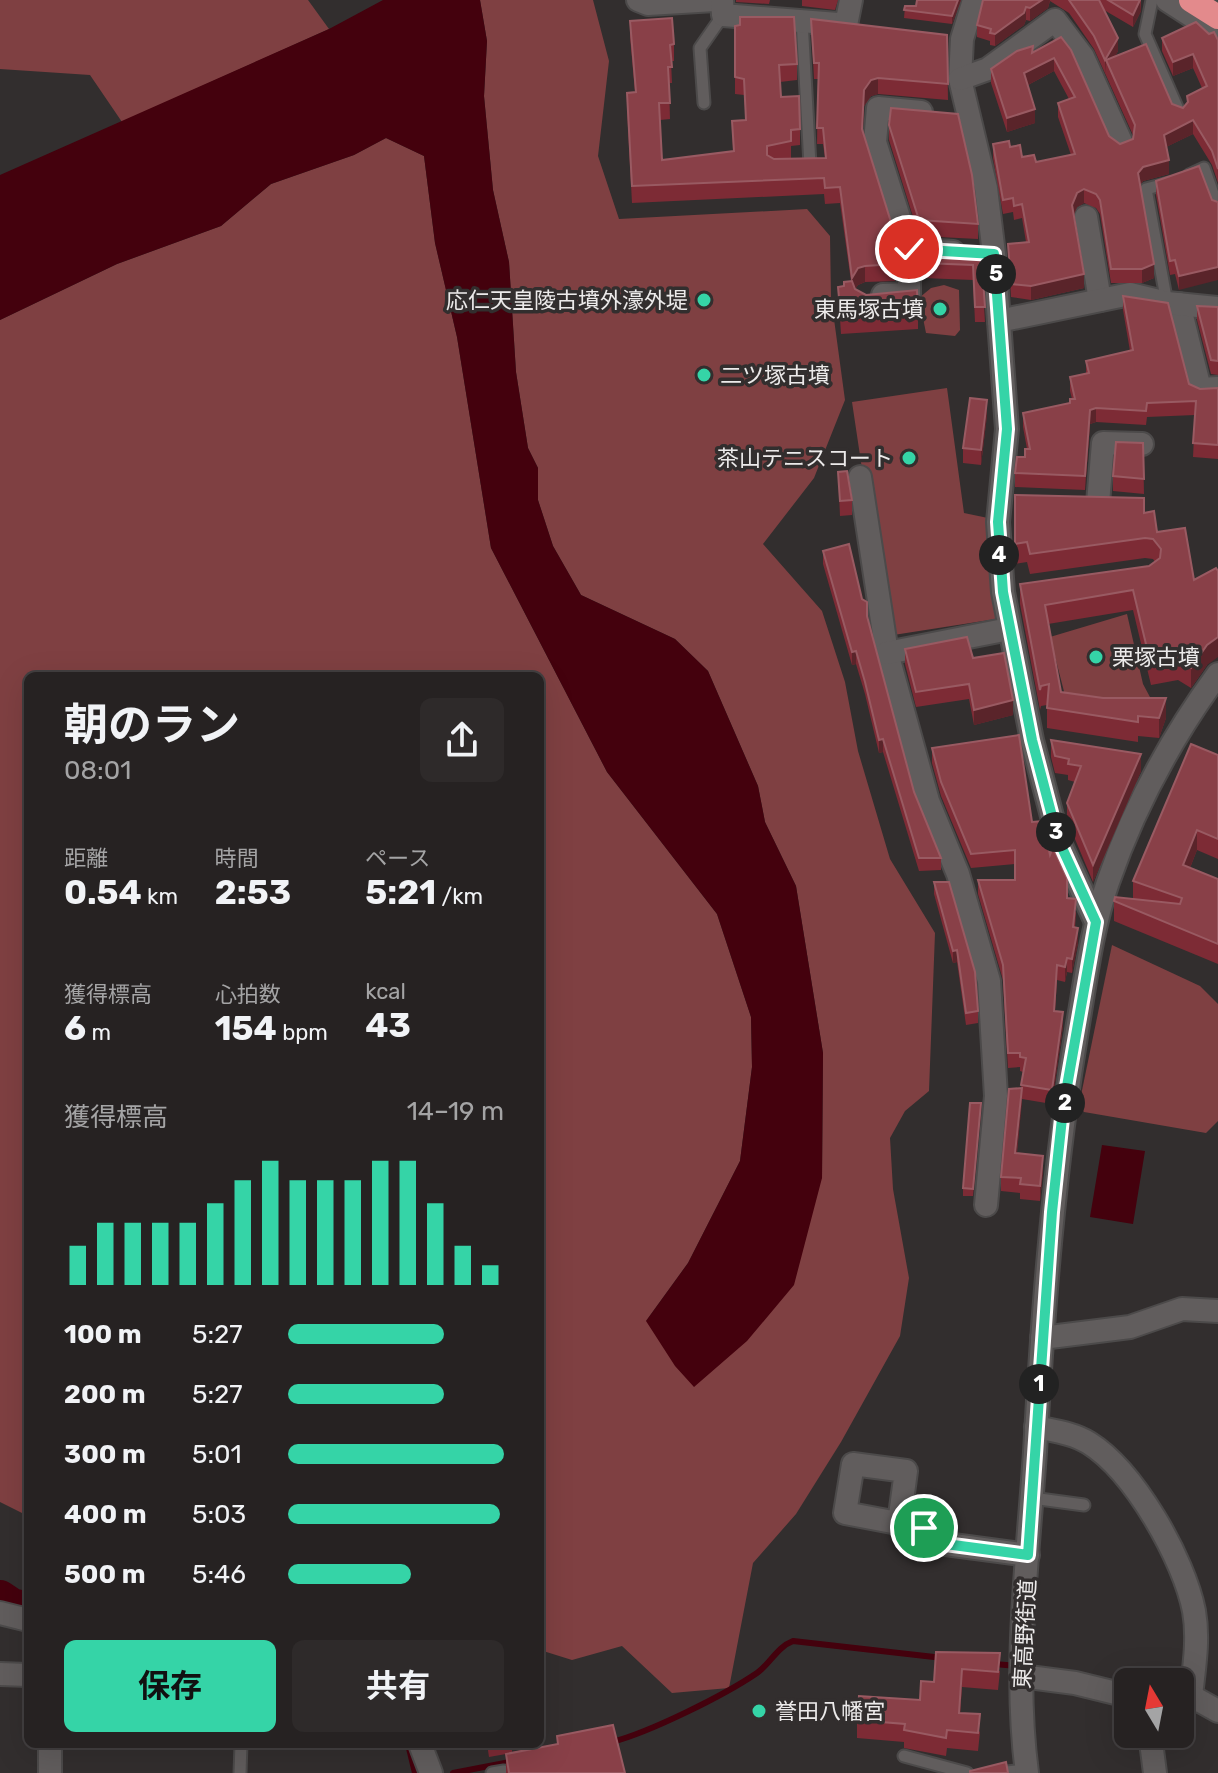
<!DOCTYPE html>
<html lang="ja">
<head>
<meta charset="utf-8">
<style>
  :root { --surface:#262222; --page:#2e2a2a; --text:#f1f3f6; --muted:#a4a4a5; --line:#423f40; --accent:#35d4a7 }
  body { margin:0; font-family:Rubik,"Noto Sans JP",sans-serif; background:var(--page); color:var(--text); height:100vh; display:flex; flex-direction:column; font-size:30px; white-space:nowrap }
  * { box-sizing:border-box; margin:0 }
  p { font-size:26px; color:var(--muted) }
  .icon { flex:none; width:44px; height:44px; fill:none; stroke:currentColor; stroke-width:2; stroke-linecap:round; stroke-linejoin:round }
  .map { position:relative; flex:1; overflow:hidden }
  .drawer { position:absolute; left:24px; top:672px; width:520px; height:1076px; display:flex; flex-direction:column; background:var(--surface); border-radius:12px; box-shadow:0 8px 32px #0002,0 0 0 2px var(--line) }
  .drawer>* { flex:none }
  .needle { width:52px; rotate:350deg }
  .buttons { position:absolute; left:1114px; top:1668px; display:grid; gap:16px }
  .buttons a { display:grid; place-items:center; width:80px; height:80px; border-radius:12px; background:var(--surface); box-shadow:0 8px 32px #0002,0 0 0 2px var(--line); font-size:40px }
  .pin { position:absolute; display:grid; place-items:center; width:68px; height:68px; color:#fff; margin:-34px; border:4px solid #fff; border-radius:50%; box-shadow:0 2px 8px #0007 }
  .km { position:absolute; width:40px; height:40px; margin:-20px; border-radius:50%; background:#222; color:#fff; font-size:22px; line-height:40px; text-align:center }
  .round { display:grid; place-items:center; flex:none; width:84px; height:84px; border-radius:12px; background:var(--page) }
  .head { display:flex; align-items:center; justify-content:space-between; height:136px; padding:0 40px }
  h1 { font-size:44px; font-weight:700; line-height:60px }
  .metrics { display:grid; grid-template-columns:repeat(3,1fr); gap:12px; height:136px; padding:8px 40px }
  .metrics div { display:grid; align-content:center }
  .metrics b { font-size:34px; font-weight:700 }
  .metrics small { font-size:22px; font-weight:400 }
  .metrics p { font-size:22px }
  .chart { height:224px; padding:16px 40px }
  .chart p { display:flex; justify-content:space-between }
  .chart svg { width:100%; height:144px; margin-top:8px; stroke:var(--accent); stroke-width:6 }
  .action { display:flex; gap:16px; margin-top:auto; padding:16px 40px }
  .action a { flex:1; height:92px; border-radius:12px; background:var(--accent); color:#111; font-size:32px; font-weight:700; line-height:92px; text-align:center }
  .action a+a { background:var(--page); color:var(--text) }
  ul { padding:0 40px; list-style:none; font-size:26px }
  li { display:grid; grid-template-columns:128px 96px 1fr; align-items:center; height:60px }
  li i { height:20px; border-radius:10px; background:var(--accent) }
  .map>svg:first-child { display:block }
  .green { fill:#7f4042 }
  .water { fill:#44010d }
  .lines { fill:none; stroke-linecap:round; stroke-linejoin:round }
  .stream { stroke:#44010d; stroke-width:6 }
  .river { stroke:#44010d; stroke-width:34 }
  .service-casing { stroke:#4c4a4a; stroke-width:15 }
  .minor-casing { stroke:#4c4a4a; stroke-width:26 }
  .motorway-casing { stroke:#4c4a4a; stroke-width:28 }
  .service { stroke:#615d5d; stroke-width:11 }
  .minor { stroke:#615d5d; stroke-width:22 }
  .motorway { stroke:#e38a8c; stroke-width:24 }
  .wall { fill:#7d2b35 }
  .shaded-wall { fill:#5a242a }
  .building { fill:#894048; stroke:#995a62; stroke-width:2 }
  .route-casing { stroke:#fff; stroke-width:16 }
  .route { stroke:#35d4a7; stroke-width:10 }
  .poi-dot { fill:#35d4a7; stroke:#322e2e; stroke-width:3 }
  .labels { text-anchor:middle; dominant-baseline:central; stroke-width:7; stroke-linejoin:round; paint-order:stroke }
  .poi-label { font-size:22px; fill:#eceaea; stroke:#322e2e; text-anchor:end }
  .street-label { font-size:22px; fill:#eceaea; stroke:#322e2e }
</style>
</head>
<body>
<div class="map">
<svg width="1218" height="1773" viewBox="0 0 1218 1773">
  <rect width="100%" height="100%" fill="#322e2e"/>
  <g class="green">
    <path d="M0,0H308L329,29L122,122L90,75L0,69Z"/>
    <path d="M480,0H593L609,61L598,156L619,219L807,209L830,236L831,297L845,400L814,478L763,544L822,611L845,682L858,751L890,859L935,933L929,1091L905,1111L890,1138L893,1189L909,1278L900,1336L841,1442L796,1514L753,1563L729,1688L672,1693L622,1646L572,1660L540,1650V676H28V1516L0,1502V320L117,264L221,226L271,184L354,155L386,138L424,156L435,243L457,337L491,548L607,772L717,914L751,1017L752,1067L740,1161L688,1263L646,1321L822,1178L823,1053L796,886L765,822L758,786L708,671L675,639L581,595L553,546L538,500V468L528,448L516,372L509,262L493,190L484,96L487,41Z"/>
    <path d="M944,285L959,290L960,330L955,336L926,333L919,298L931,288Z"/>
    <path d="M947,388L964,513L988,518L996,619L887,636L852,402Z"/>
    <path d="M1127,614L1143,684L1158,712L1068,707L1050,637Z"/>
    <path d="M1112,945L1200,986L1218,1004V1121L1206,1133L1084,1112L1079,1105Z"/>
  </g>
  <g class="water">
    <path d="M383,0H480L487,41L484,96L493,190L509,262L516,372L528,448L538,468V500L553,546L581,595L675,639L708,671L758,786L765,822L796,886L823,1053L822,1178L794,1285L747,1341L694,1387L675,1366L646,1321L688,1263L740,1161L752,1067L751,1017L717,914L607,772L491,548L457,337L435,243L424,156L386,138L354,155L271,184L221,226L117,264L0,320V175L329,29Z"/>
    <path d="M1102,1145L1145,1151L1133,1224L1090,1217Z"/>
  </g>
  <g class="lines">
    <g class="stream">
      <path d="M994,1664L1018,1666"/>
      <path d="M612,1742C650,1732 723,1696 757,1673C770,1664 777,1647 793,1641L943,1658"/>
      <path d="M408,1744L415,1773"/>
      <path d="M453,1773L510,1762"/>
    </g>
    <path class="river" d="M0,1597L12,1605L28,1609"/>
    <g class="service-casing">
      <g id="service">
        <path d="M1152,0L1145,34L1180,114"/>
        <path d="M802,20L810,165L805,166"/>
        <path d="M704,103L700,48L723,15"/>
        <path d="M1189,175L1204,168L1218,208"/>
        <path d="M1167,303L1146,189L1169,183"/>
        <path d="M1032,1498L1084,1505"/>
        <path d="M904,1756L967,1773"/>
        <path d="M240,1773L241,1744"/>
        <path d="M492,1773L504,1771"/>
        <path d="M997,1773L1027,1770"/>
      </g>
    </g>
    <g class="minor-casing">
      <g id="minor">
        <path d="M638,0L648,4L715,0"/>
        <path d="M722,0L723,15L838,24"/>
        <path d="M974,0L962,39L960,79L986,188L994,254L1007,429L998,522L1003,592L1032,740L1058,839L1096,922"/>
        <path d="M1167,0L1218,33"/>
        <path d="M846,25L851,0"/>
        <path d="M960,79L988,69L1055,20L1083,57L1122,144"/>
        <path d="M921,112L878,108L875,142L909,249L953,252"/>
        <path d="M1086,217L1100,300"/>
        <path d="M883,295L909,294V249"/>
        <path d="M1179,304L1200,389L1218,388"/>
        <path d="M999,321L1130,294L1167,303L1218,308"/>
        <path d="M860,477L887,653L928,801L958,874L989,981L996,1096L986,1205"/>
        <path d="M1098,503L1103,443L1142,444"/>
        <path d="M887,653L1009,629"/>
        <path d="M1042,1338L1130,1327L1182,1309L1218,1311"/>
        <path d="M1036,1427C1054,1431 1073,1433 1089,1443C1134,1471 1184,1559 1194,1611C1199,1639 1194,1668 1191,1696L1180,1700"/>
        <path d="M899,1523L906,1471L853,1464L845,1513L924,1528L938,1543L1028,1555"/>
        <path d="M0,1613L28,1620"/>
        <path d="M0,1674L28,1675"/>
        <path d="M1021,1676L1075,1683L1128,1696"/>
        <path d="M1191,1696L1218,1711"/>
        <path d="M1154,1734L1151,1742L1155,1773"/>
        <path d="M420,1744L431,1773"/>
        <path d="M50,1773V1744"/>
        <path d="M1027,1773C1013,1668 1028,1558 1035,1452C1043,1309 1054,1166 1078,1024C1086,977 1092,928 1108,882C1134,807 1171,738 1218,674"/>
      </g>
    </g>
    <g class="motorway-casing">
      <path id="motorway" d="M1191,0L1218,17"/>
    </g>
    <use href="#service" class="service"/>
    <use href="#minor" class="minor"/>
    <use href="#motorway" class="motorway"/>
  </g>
  <g class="wall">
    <path d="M736,0H770L769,4L736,2Z"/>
    <path d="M802,0H838L835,10L802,6Z"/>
    <path d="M961,0L952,24L904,18L905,6H916Z"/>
    <path d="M983,0H1141V11L1133,27L1104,10L1118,51L1115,56L1172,104L1183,108L1187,103V96L1202,88L1193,68L1173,76L1162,51V38L1209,34L1218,40V183L1212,165L1193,134L1166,147L1169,174L1143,181L1140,185L1154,278L1142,283H1111L1100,214L1096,208L1084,203L1077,207L1074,214L1084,288L1031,300L1011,297L1008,244L1026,242L1022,218L1014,220L1013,212L1003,214L993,158V144L1010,147L1022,157L1036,162L1071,155L1058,117V103L1069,99L1054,71L1028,85L1035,123L1007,132L991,83V69L1033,52L1061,37L1109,136L1120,144L1133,139V135L1094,49L1069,13L1050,1L1048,8L1030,21L1026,20L1024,25L995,46L990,45V41L977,37V25Z"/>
    <path d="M811,19L947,35L948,100L878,94L871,96L864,106L862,132L895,235V281L865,282L858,285L855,289L866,295L918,314V329L841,334L838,287L844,286L851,281L840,203L825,204L824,194L632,203L627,109V93L635,92L630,37V21L674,44V61H671L672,83H669L670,119L660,120L662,160L733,151L732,121L746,120L744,95L735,94V26L797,64V80L780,82L781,97L800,129V145L791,146V158L784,159L825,158L823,144H817L818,79H814Z"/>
    <path d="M889,125L978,224V239L919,236L889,140Z"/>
    <path d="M1156,181L1212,200L1179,290L1175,274L1170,275L1156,195Z"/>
    <path d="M923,249L981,252L985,322H975L973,280L923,278Z"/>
    <path d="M1123,296L1189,384L1200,389L1218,388V459L1193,457L1195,415L1147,417L1146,425L1096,422L1090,424L1085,490L1015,487V473L1025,457L1027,449L1023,427V413L1070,403L1072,399L1070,391V377L1086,374V361L1130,351L1123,310Z"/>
    <path d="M1197,306L1218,307V375L1211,374L1197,320Z"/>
    <path d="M987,415L981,465L963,463V448Z"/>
    <path d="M1143,443L1144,494L1113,491V476Z"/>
    <path d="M838,472L852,500V515L840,516Z"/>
    <path d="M1015,495L1144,513L1157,532L1207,665L1191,688L1178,680L1151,685L1133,610L1048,624L1061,692L1166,718L1159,738L1138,736V742L1047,728V705L1041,706L1040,710L1020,604V584L1149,566L1155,562L1153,559L1145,558L1030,574L1027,562L1015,564Z"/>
    <path d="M823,551L867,616L914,792L941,858V870L919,871L883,752L879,753L865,694L856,664L852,665L823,564Z"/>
    <path d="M905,649L973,658L1013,715L974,725L969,699L916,707L905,664Z"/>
    <path d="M1051,740L1141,771L1093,882L1067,820V803L1075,782L1068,780V775L1055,773L1051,757Z"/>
    <path d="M932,748L1032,822L1050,855L1067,898L1076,913L1075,928L1078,943L1072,973L1067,972L1065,982L1057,980L1055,1011L1063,1026L1052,1104L1022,1099L1017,1153L1043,1171L1040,1201L1020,1199V1193L1001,1191V1177L1021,1088L1023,1072L1020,1071V1067L1008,1068L1003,980L978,894V880H1015V864L971,868L941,796L932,763Z"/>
    <path d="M1218,755V859L1197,850L1190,868L1218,879V964L1114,921V901L1133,899V881Z"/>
    <path d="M934,882L978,1011V1023L966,1025L957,962L953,963L934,894Z"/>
    <path d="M981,1111L973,1196H963V1188Z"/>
    <path d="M936,1652L1000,1671L998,1690L962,1687L960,1713L980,1732L978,1751L947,1748L946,1756L904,1748V1742L857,1738V1720L920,1700L934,1682Z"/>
    <path d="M557,1736L625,1773H506V1754L489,1757L487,1744H512V1752L557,1744Z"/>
  </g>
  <g class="shaded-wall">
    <path d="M958,0H961L952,24V16Z"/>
    <path d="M1042,0H1050L1048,8L1030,21V8Z"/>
    <path d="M1140,0L1141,11L1133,27V15Z"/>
    <path d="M1026,7V20L1024,25L995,46V34Z"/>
    <path d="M1118,38V51L1109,67L1106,60L1105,73V60Z"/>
    <path d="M1193,54V68L1173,76V62Z"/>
    <path d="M1054,58V71L1024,87V73Z"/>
    <path d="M878,78V94L871,96L864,106L862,146L864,90L871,80Z"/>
    <path d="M1035,109V123L1007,132V118Z"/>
    <path d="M1193,120V134L1164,148V135Z"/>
    <path d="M1169,160V174L1143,181L1138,187V173L1143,167Z"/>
    <path d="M1084,189V203L1077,207L1072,219V205L1077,193Z"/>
    <path d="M1154,264V278L1142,283V269Z"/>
    <path d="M865,266V282L858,285L852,294V278L858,268Z"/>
    <path d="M1218,267V280L1179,290V276Z"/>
    <path d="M1084,274V288L1031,300V286Z"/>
    <path d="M987,400V415L981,465V450Z"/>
    <path d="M1096,408V422L1090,424L1085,490L1090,410Z"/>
    <path d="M1218,637V657L1207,665L1191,688V668L1207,645Z"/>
    <path d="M856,651V664L852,665V652Z"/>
    <path d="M1166,698V718L1159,738V718Z"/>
    <path d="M1013,700V715L974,725V710Z"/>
    <path d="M883,739V752L879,753V740Z"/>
    <path d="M1141,754V771L1093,882V865Z"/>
    <path d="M1197,830V850L1183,885V865Z"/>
    <path d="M1078,928V943L1072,973V959Z"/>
    <path d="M957,950V962L953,963V951Z"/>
    <path d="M1067,958V972L1065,982V967Z"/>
    <path d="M1063,1012V1026L1052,1104V1090Z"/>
    <path d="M1022,1088V1103L1015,1168V1153Z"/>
    <path d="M1043,1156V1171L1040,1201V1186Z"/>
    <path d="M962,1669V1687L959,1731V1713Z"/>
  </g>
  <g class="building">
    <path d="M917,0H958L952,16L904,10L905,6H916Z"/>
    <path d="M983,0H1042L1030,8L1026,7L1024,13L995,34L990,33L991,29L977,25Z"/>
    <path d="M1069,0H1099L1118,38L1105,60L1094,36Z"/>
    <path d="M1108,0H1140L1133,15Z"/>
    <path d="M740,17H794L797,64L779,65L781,97L799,96L800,129L791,130V141L767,146V155L774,159L826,158L823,128H817L819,63H814L811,19L947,35L948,84L878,78L871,80L864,90L862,129L895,235V264L865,266L858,268L852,278L840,187L825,188L824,178L632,186L627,93L636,92L630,21L672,18L674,44L670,45L672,67H668L670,103H659L662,160L734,151L732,121L746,120L744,79L735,77V26L740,25Z"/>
    <path d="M1196,22L1209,34L1214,32L1218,40V169L1212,151L1193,120L1164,135L1169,160L1143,167L1138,173L1154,264L1142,269H1111L1100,200L1096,194L1084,189L1077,193L1072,205L1084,274L1031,286L1011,284L1008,244L1029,242L1022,204L1014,206L1013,198L1003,200L993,144L1009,141L1010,147L1020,145L1022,157L1034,155L1036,162L1075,154L1058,103L1075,97L1054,58L1024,73L1035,109L1007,118L991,69L1017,51L1033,46L1032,53L1061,37L1071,50L1109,136L1120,144L1133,139L1135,125L1106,60L1146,44L1172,104L1183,108L1188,102L1187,96L1207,86L1193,54L1173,62L1162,38Z"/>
    <path d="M891,108L958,114L972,175L978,224L919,220L889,125Z"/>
    <path d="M1199,166L1212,200L1218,202V267L1179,276L1175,260L1170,261L1156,181Z"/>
    <path d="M923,249L981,252L985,307H975L973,265L923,263Z"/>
    <path d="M852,281L855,289L866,295L917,290L918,314L841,319L838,287L844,286V282Z"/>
    <path d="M1123,296L1168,303L1189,384L1200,389L1218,388V445L1193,443L1196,401L1147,403L1146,411L1096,408L1090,410L1085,476L1015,473L1017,457H1025V449H1030L1023,413L1070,403V399H1075L1070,377L1089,373L1086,361L1133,350Z"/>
    <path d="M1197,306L1218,307V361L1211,360Z"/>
    <path d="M970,398L987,400L981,450L963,448Z"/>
    <path d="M1116,442L1143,443L1144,479L1113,476Z"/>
    <path d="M847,471L852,500L840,501L838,472Z"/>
    <path d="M1015,495L1144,498V513L1154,511L1157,532L1185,528L1194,580L1216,568L1218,571V637L1207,645L1191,668L1178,660L1151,665L1133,590L1045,605L1061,692L1103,698H1166L1159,718L1138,716V722L1047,708L1049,684L1041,686L1040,690L1020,584L1149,566L1160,558L1161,549L1153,539L1145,538L1030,554L1027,542L1015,544Z"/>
    <path d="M849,544L862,599L867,602V616L914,792L941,858H919L883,739L879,740L865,682L856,651L852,652L823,551Z"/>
    <path d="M967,637L973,658L1004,653L1013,700L974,710L969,684L916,692L905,649Z"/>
    <path d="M1019,735L1032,822L1043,821L1050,855L1053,847L1067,878V898L1076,899L1073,927L1078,928L1072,959L1067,958L1065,967L1057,965L1054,1011L1063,1012L1052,1090L1021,1085L1026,1058L1020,1057V1053H1008L1003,965L978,880H1015V850L971,854L941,782L932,748Z"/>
    <path d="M1051,740L1141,754L1093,865L1067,803L1081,766L1068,764L1069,759L1055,756Z"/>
    <path d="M1191,744L1218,755V839L1197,830L1183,865L1218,879V944L1114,901L1115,897L1180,904L1182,898L1133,881Z"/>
    <path d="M934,882H949L975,972L978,1011L966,1013L957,950L953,951Z"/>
    <path d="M1022,1088L1015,1153L1043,1156L1040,1186L1020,1184L1021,1178L1001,1177L1009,1089Z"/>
    <path d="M970,1103H981L973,1189L963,1188Z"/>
    <path d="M936,1652L1000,1653L998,1672L962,1669L959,1713L980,1714L978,1733L947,1730L946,1738L904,1730L905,1724L857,1720L859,1696L920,1700L921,1681L934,1682Z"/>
    <path d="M613,1725L625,1773H509L506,1754L558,1744L557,1736Z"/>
    <path d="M1006,1762L1008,1773H970V1771Z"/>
  </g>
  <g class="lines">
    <g class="route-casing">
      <path id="route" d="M909,249L994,254L1007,429L998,522L1003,592L1032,740L1058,839L1096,922L1063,1109L1052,1212L1028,1555L938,1543L924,1528"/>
    </g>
    <use href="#route" class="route"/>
  </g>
  <g class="poi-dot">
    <circle cx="704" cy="300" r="8"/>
    <circle cx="940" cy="309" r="8"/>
    <circle cx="704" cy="375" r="8"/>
    <circle cx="909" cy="458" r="8"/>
    <circle cx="1096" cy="657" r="8"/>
    <circle cx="759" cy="1711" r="8"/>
  </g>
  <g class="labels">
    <g class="poi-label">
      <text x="688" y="300">応仁天皇陵古墳外濠外堤</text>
      <text x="924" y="309">東馬塚古墳</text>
      <text x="720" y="375" text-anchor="start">二ツ塚古墳</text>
      <text x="893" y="458">茶山テニスコート</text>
      <text x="1112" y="657" text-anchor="start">栗塚古墳</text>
      <text x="775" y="1711" text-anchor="start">誉田八幡宮</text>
    </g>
    <g class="street-label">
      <text transform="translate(1025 1634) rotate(-87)">東高野街道</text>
    </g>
  </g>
</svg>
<div class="buttons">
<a><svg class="needle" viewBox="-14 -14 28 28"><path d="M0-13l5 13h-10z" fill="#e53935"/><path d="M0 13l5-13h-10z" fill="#a4a4a5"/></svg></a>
</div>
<div class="pin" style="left:924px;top:1528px;background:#1e9e55"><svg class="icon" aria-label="arrive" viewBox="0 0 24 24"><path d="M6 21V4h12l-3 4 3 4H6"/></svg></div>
<div class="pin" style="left:909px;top:249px;background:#d93025"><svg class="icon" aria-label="check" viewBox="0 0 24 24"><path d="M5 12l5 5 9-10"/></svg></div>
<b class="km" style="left:1039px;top:1384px">1</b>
<b class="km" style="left:1065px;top:1103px">2</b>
<b class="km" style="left:1056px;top:832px">3</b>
<b class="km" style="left:999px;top:555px">4</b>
<b class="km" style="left:996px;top:274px">5</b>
<section class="drawer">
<div class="head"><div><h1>朝のラン</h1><p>08:01</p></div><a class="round"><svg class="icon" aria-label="share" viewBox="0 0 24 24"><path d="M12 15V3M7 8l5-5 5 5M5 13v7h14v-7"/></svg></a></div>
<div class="metrics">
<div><p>距離</p><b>0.54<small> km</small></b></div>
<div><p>時間</p><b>2:53</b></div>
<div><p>ペース</p><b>5:21<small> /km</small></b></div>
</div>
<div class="metrics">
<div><p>獲得標高</p><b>6<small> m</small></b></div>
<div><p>心拍数</p><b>154<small> bpm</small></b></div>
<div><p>kcal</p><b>43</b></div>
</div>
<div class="chart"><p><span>獲得標高</span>14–19 m</p>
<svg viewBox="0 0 160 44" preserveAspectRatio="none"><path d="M5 44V32M15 44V25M25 44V25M35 44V25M45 44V25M55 44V19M65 44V12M75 44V6M85 44V12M95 44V12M105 44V12M115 44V6M125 44V6M135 44V19M145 44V32M155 44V38"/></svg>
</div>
<ul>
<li><b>100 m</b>5:27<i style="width:72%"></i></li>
<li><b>200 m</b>5:27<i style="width:72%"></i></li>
<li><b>300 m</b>5:01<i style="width:100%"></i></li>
<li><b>400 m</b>5:03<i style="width:98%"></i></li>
<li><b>500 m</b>5:46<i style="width:57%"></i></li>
</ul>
<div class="action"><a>保存</a><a>共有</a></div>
</section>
</div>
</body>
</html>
